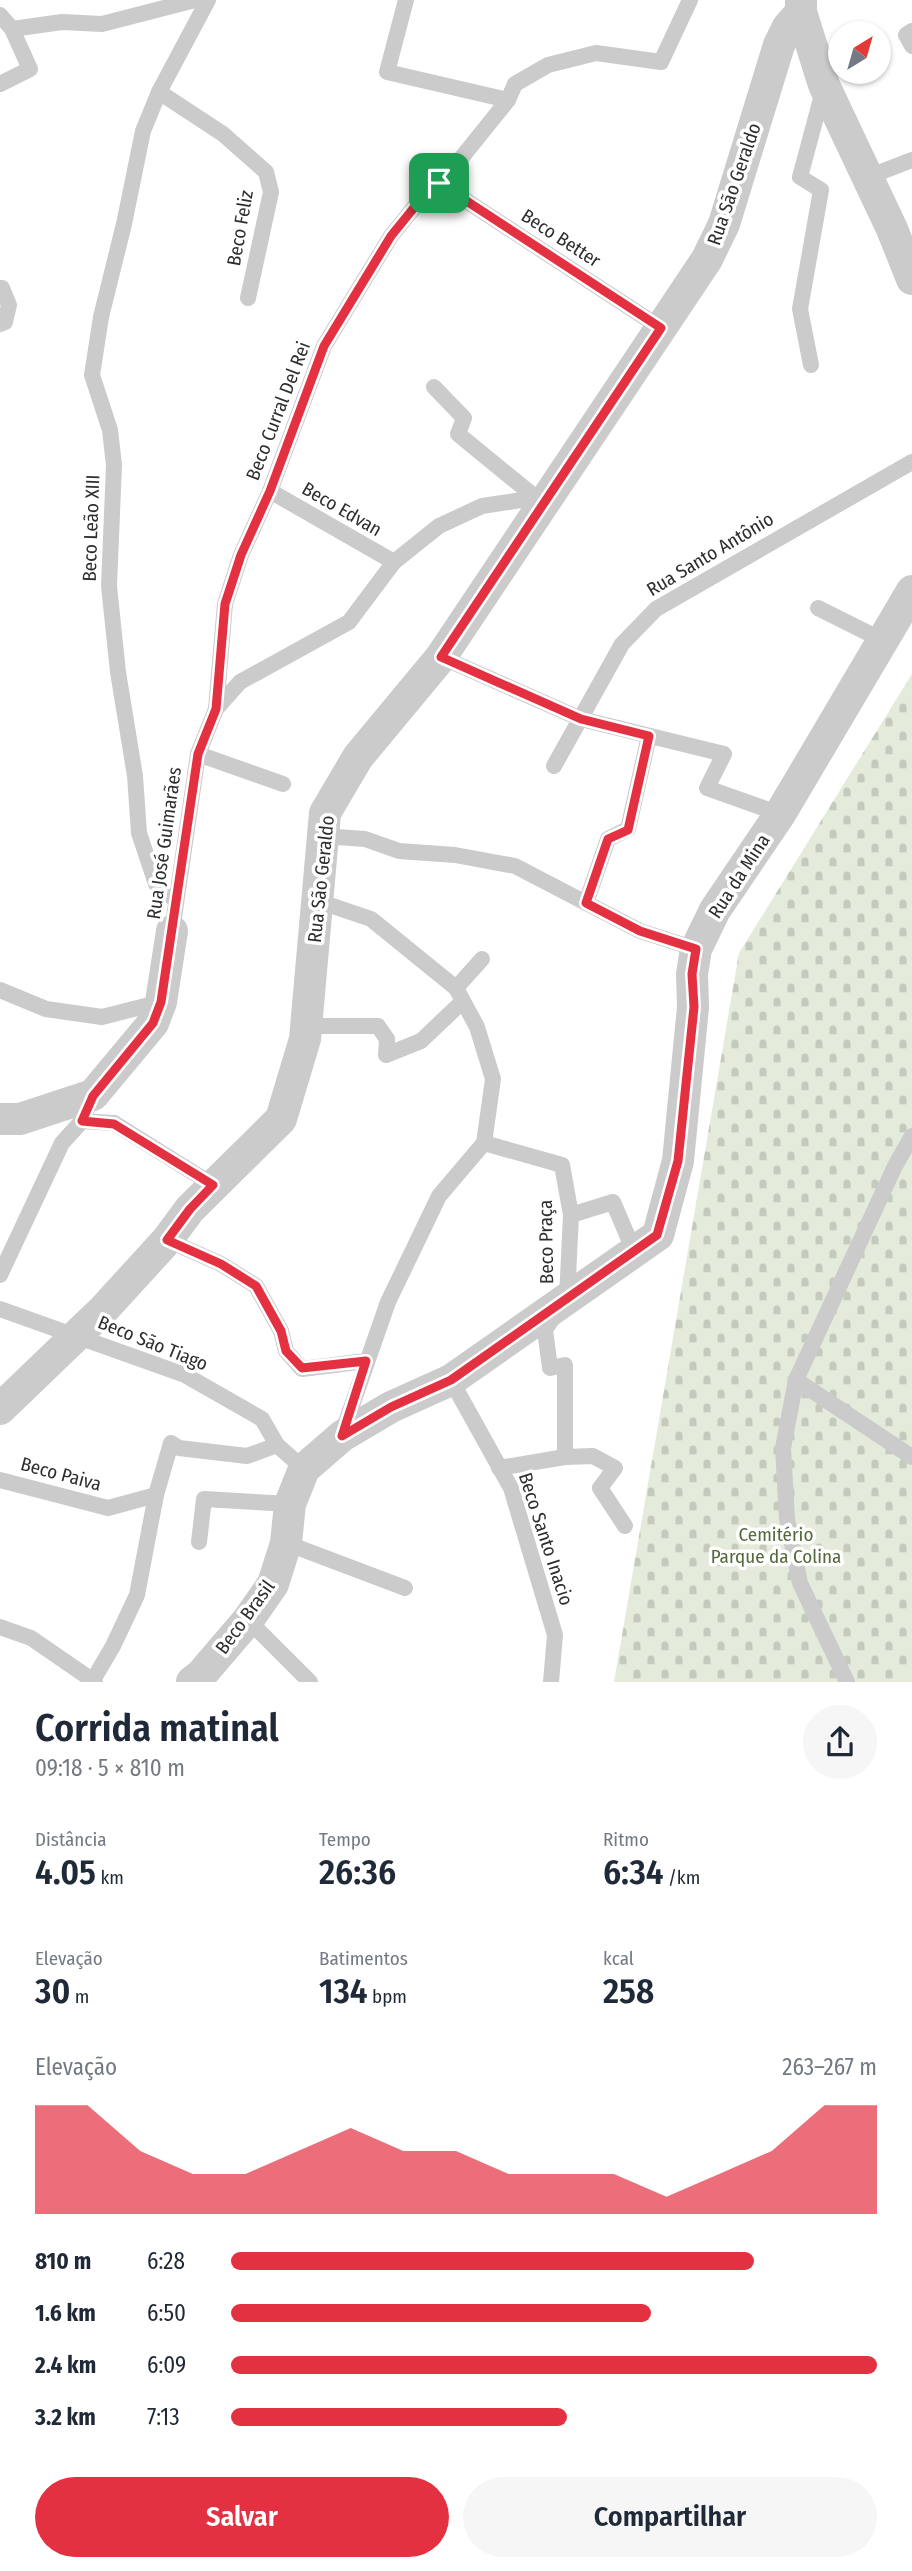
<!DOCTYPE html>
<html lang="pt">
<head>
<meta charset="utf-8">
<style>
  :root { --surface:#fff; --page:#f6f6f7; --text:#1f2937; --muted:#747a83; --accent:#e43142 }
  body { margin:0; font-family:"Fira Sans Condensed",sans-serif; background:var(--page); color:var(--text); height:100vh; display:flex; flex-direction:column; font-size:26px; white-space:nowrap }
  * { box-sizing:border-box; margin:0 }
  p { font-size:23px; color:var(--muted) }
  .icon { flex:none; width:38px; height:38px; fill:none; stroke:currentColor; stroke-width:2; stroke-linecap:round; stroke-linejoin:round }
  .map { position:relative; height:1682px; overflow:hidden }
  .details { display:flex; flex-direction:column; background:var(--surface); flex:1 }
  .details>* { flex:none }
  .needle { width:46px; rotate:37deg }
  .controls { position:absolute; left:828px; top:21px; display:grid; gap:14px }
  .controls a { display:grid; place-items:center; width:63px; height:63px; border-radius:50%; background:var(--surface); box-shadow:0 2px 5px #0004; font-size:35px }
  .pin { position:absolute; display:grid; place-items:center; width:60px; height:60px; color:#fff; margin:-30px; border-radius:14px; box-shadow:0 4px 10px #0006 }
  .round { display:grid; place-items:center; flex:none; width:74px; height:74px; border-radius:37px; background:var(--page) }
  .summary { display:flex; align-items:center; justify-content:space-between; height:119px; padding:0 35px }
  h1 { font-size:38px; font-weight:600; line-height:52px }
  .stats { display:grid; grid-template-columns:repeat(3,1fr); gap:10px; height:119px; padding:7px 35px }
  .stats div { display:grid; align-content:center }
  .stats b { font-size:35px; font-weight:600 }
  .stats small { font-size:19px; font-weight:400 }
  .stats p { font-size:19px }
  .chart { height:196px; padding:14px 35px }
  .chart p { display:flex; justify-content:space-between }
  .chart svg { width:100%; height:126px; margin-top:7px; fill:var(--accent); opacity:.7 }
  .cta { display:flex; gap:14px; margin-top:auto; padding:14px 35px }
  .cta a { flex:1; height:80px; border-radius:42px; background:var(--accent); color:#fff; font-size:28px; font-weight:600; line-height:80px; text-align:center }
  .cta a+a { background:var(--page); color:var(--text) }
  ul { padding:0 35px; list-style:none; font-size:23px }
  li { display:grid; grid-template-columns:112px 84px 1fr; align-items:center; height:52px }
  li i { height:18px; border-radius:9px; background:var(--accent) }
  .map>svg:first-child { display:block }
  .cemetery { fill:url(#cemetery-stones) }
  .lines { fill:none; stroke-linecap:round; stroke-linejoin:round }
  .service { stroke:#cbcbcb; stroke-width:16 }
  .minor { stroke:#cbcbcb; stroke-width:32 }
  .route-casing { stroke:#fff; stroke-width:14 }
  .route { stroke:#e43142; stroke-width:9 }
  .labels { text-anchor:middle; dominant-baseline:central; stroke-width:7; stroke-linejoin:round; paint-order:stroke }
  .street-label { font-size:19px; fill:#2e2e2e; stroke:#fff }
  .park-label { font-size:19px; fill:#52693b; stroke:#fff }
</style>
</head>
<body>
<div class="map">
<svg width="912" height="1682" viewBox="0 0 912 1682">
  <defs>
    <pattern id="cemetery-stones" width="16" height="16" patternUnits="userSpaceOnUse" patternTransform="scale(1.75)"><rect width="16" height="16" fill="#e4ebdb"/><path d="M2 7V4a2 2 0 0 1 4 0v3zM10 15v-3a2 2 0 0 1 4 0v3z" fill="#c4cabc"/></pattern>
  </defs>
  <rect width="100%" height="100%" fill="#fff"/>
  <path class="cemetery" d="M912,674V1682H614L739,953Z"/>
  <g class="lines">
    <g class="service">
      <path d="M406,0L387,72L508,100"/>
      <path d="M0,15L12,29L30,69L0,84"/>
      <path d="M12,29L62,22L102,24L195,0"/>
      <path d="M912,31L906,35L912,46"/>
      <path d="M159,92L223,134L266,172L271,192L248,298"/>
      <path d="M868,177L912,160"/>
      <path d="M439,183L661,328"/>
      <path d="M0,288H2L9,305L5,322L0,324"/>
      <path d="M811,365L800,309L821,190L800,177L823,91"/>
      <path d="M434,387L464,418L458,434L535,497"/>
      <path d="M270,491L394,562"/>
      <path d="M818,608L882,640"/>
      <path d="M441,657L581,719L724,754L707,788L780,814"/>
      <path d="M216,709L225,604L241,555L270,491L324,346L391,236L421,199L446,177L508,100L515,84L548,65L596,53L661,62L690,0"/>
      <path d="M198,754L283,784"/>
      <path d="M554,766L622,644L656,609L912,462"/>
      <path d="M323,836L365,839L399,851L455,855L515,866L640,931L696,949"/>
      <path d="M175,900L156,884L139,833L135,776L118,672L109,586L114,465L110,430L92,375L101,317L124,224L143,131L159,92L208,0"/>
      <path d="M318,901L371,919L456,988L477,1027L493,1079L484,1143L439,1196L388,1302L342,1434"/>
      <path d="M586,903L608,839L628,829L649,736"/>
      <path d="M172,931L198,754L216,709L240,682L349,622L394,562L439,526L482,506L548,496"/>
      <path d="M456,988L482,959"/>
      <path d="M0,990L46,1009L102,1017L161,1002"/>
      <path d="M306,1026H378L387,1039L386,1055L421,1041L463,1001"/>
      <path d="M82,1121L114,1123L213,1185"/>
      <path d="M484,1143L562,1165L571,1215L567,1298"/>
      <path d="M571,1215L613,1202L634,1251"/>
      <path d="M167,1240L221,1264L256,1286L281,1331L286,1351L302,1369L366,1361"/>
      <path d="M0,1275L62,1143L82,1121L93,1095"/>
      <path d="M0,1309L185,1375L262,1419L277,1445L304,1469"/>
      <path d="M554,1316L545,1330L550,1368L565,1365V1457"/>
      <path d="M451,1380L511,1488L555,1635L551,1682"/>
      <path d="M796,1380L912,1457"/>
      <path d="M499,1468L565,1457L593,1456L615,1468L600,1488L625,1526"/>
      <path d="M0,1480L108,1508L156,1495"/>
      <path d="M199,1542L204,1499L290,1504"/>
      <path d="M286,1543L405,1588"/>
      <path d="M248,1620L310,1682"/>
      <path d="M0,1627L31,1638L95,1682"/>
      <path d="M93,1680L113,1646L137,1595L156,1495L171,1443L179,1448L247,1456L277,1445"/>
      <path d="M847,1682L800,1583L787,1519L783,1448L796,1380L895,1166L912,1136"/>
    </g>
    <g class="minor">
      <path d="M801,0V12L824,85L892,229L912,279"/>
      <path d="M0,1119H20L93,1095L153,1023L161,1002L172,931"/>
      <path d="M0,1409L104,1309L167,1240L190,1209L281,1119L305,1039L325,813L358,757L441,657L707,259L724,224L779,45L788,27L801,12"/>
      <path d="M192,1682L201,1675L248,1620L273,1584L286,1543L290,1504L304,1469L342,1436L391,1407L451,1380L658,1235L678,1161L693,1007L692,974L696,949L715,910L780,814L912,591"/>
    </g>
  </g>
  <g class="lines">
    <g class="route-casing">
      <path id="route" d="M439,183L661,328L441,657L581,719L649,736L628,830L608,839L586,903L640,931L696,949L692,974L694,1007L678,1161L657,1235L451,1380L391,1407L342,1436L366,1361L302,1368L286,1351L281,1331L256,1286L221,1264L167,1240L190,1209L213,1185L114,1124L82,1121L93,1096L153,1023L161,1002L198,754L216,709L225,604L241,555L270,491L324,346L391,236L421,199Z"/>
    </g>
    <use href="#route" class="route"/>
  </g>
  <g class="labels">
    <g class="street-label">
      <text transform="translate(734 184) rotate(-71)">Rua São Geraldo</text>
      <text transform="translate(240 228) rotate(-80)">Beco Feliz</text>
      <text transform="translate(561 238) rotate(33)">Beco Better</text>
      <text transform="translate(278 411) rotate(-69)">Beco Curral Del Rei</text>
      <text transform="translate(342 509) rotate(30)">Beco Edvan</text>
      <text transform="translate(91 528) rotate(-88)">Beco Leão XIII</text>
      <text transform="translate(710 554) rotate(-31)">Rua Santo Antônio</text>
      <text transform="translate(164 843) rotate(-82)">Rua José Guimarães</text>
      <text transform="translate(739 876) rotate(-57)">Rua da Mina</text>
      <text transform="translate(321 879) rotate(-84)">Rua São Geraldo</text>
      <text transform="translate(546 1242) rotate(-91)">Beco Praça</text>
      <text transform="translate(153 1343) rotate(22)">Beco São Tiago</text>
      <text transform="translate(61 1474) rotate(15)">Beco Paiva</text>
      <text transform="translate(546 1539) rotate(72)">Beco Santo Inacio</text>
      <text transform="translate(245 1617) rotate(-54)">Beco Brasil</text>
    </g>
    <g class="park-label">
      <text x="776" y="1534">Cemitério<tspan x="776" dy="22">Parque da Colina</tspan></text>
    </g>
  </g>
</svg>
<div class="controls">
<a><svg class="needle" viewBox="-14 -14 28 28"><path d="M0-13l5 13h-10z" fill="#e53935"/><path d="M0 13l5-13h-10z" fill="#747a83"/></svg></a>
</div>
<div class="pin" style="left:439px;top:183px;background:#1e9e55"><svg class="icon" aria-label="arrive" viewBox="0 0 24 24"><path d="M6 21V4h12l-3 4 3 4H6"/></svg></div>
</div>
<section class="details">
<div class="summary"><div><h1>Corrida matinal</h1><p>09:18 · 5 × 810 m</p></div><a class="round"><svg class="icon" aria-label="share" viewBox="0 0 24 24"><path d="M12 15V3M7 8l5-5 5 5M5 13v7h14v-7"/></svg></a></div>
<div class="stats">
<div><p>Distância</p><b>4.05<small> km</small></b></div>
<div><p>Tempo</p><b>26:36</b></div>
<div><p>Ritmo</p><b>6:34<small> /km</small></b></div>
</div>
<div class="stats">
<div><p>Elevação</p><b>30<small> m</small></b></div>
<div><p>Batimentos</p><b>134<small> bpm</small></b></div>
<div><p>kcal</p><b>258</b></div>
</div>
<div class="chart"><p><span>Elevação</span>263–267 m</p>
<svg viewBox="0 0 160 44" preserveAspectRatio="none"><path d="M0 44V6L10 6L20 22L30 30L40 30L50 22L60 14L70 22L80 22L90 30L100 30L110 30L120 38L130 30L140 22L150 6L160 6V44z"/></svg>
</div>
<ul>
<li><b>810 m</b>6:28<i style="width:81%"></i></li>
<li><b>1.6 km</b>6:50<i style="width:65%"></i></li>
<li><b>2.4 km</b>6:09<i style="width:100%"></i></li>
<li><b>3.2 km</b>7:13<i style="width:52%"></i></li>
</ul>
<div class="cta"><a>Salvar</a><a>Compartilhar</a></div>
</section>
</body>
</html>
